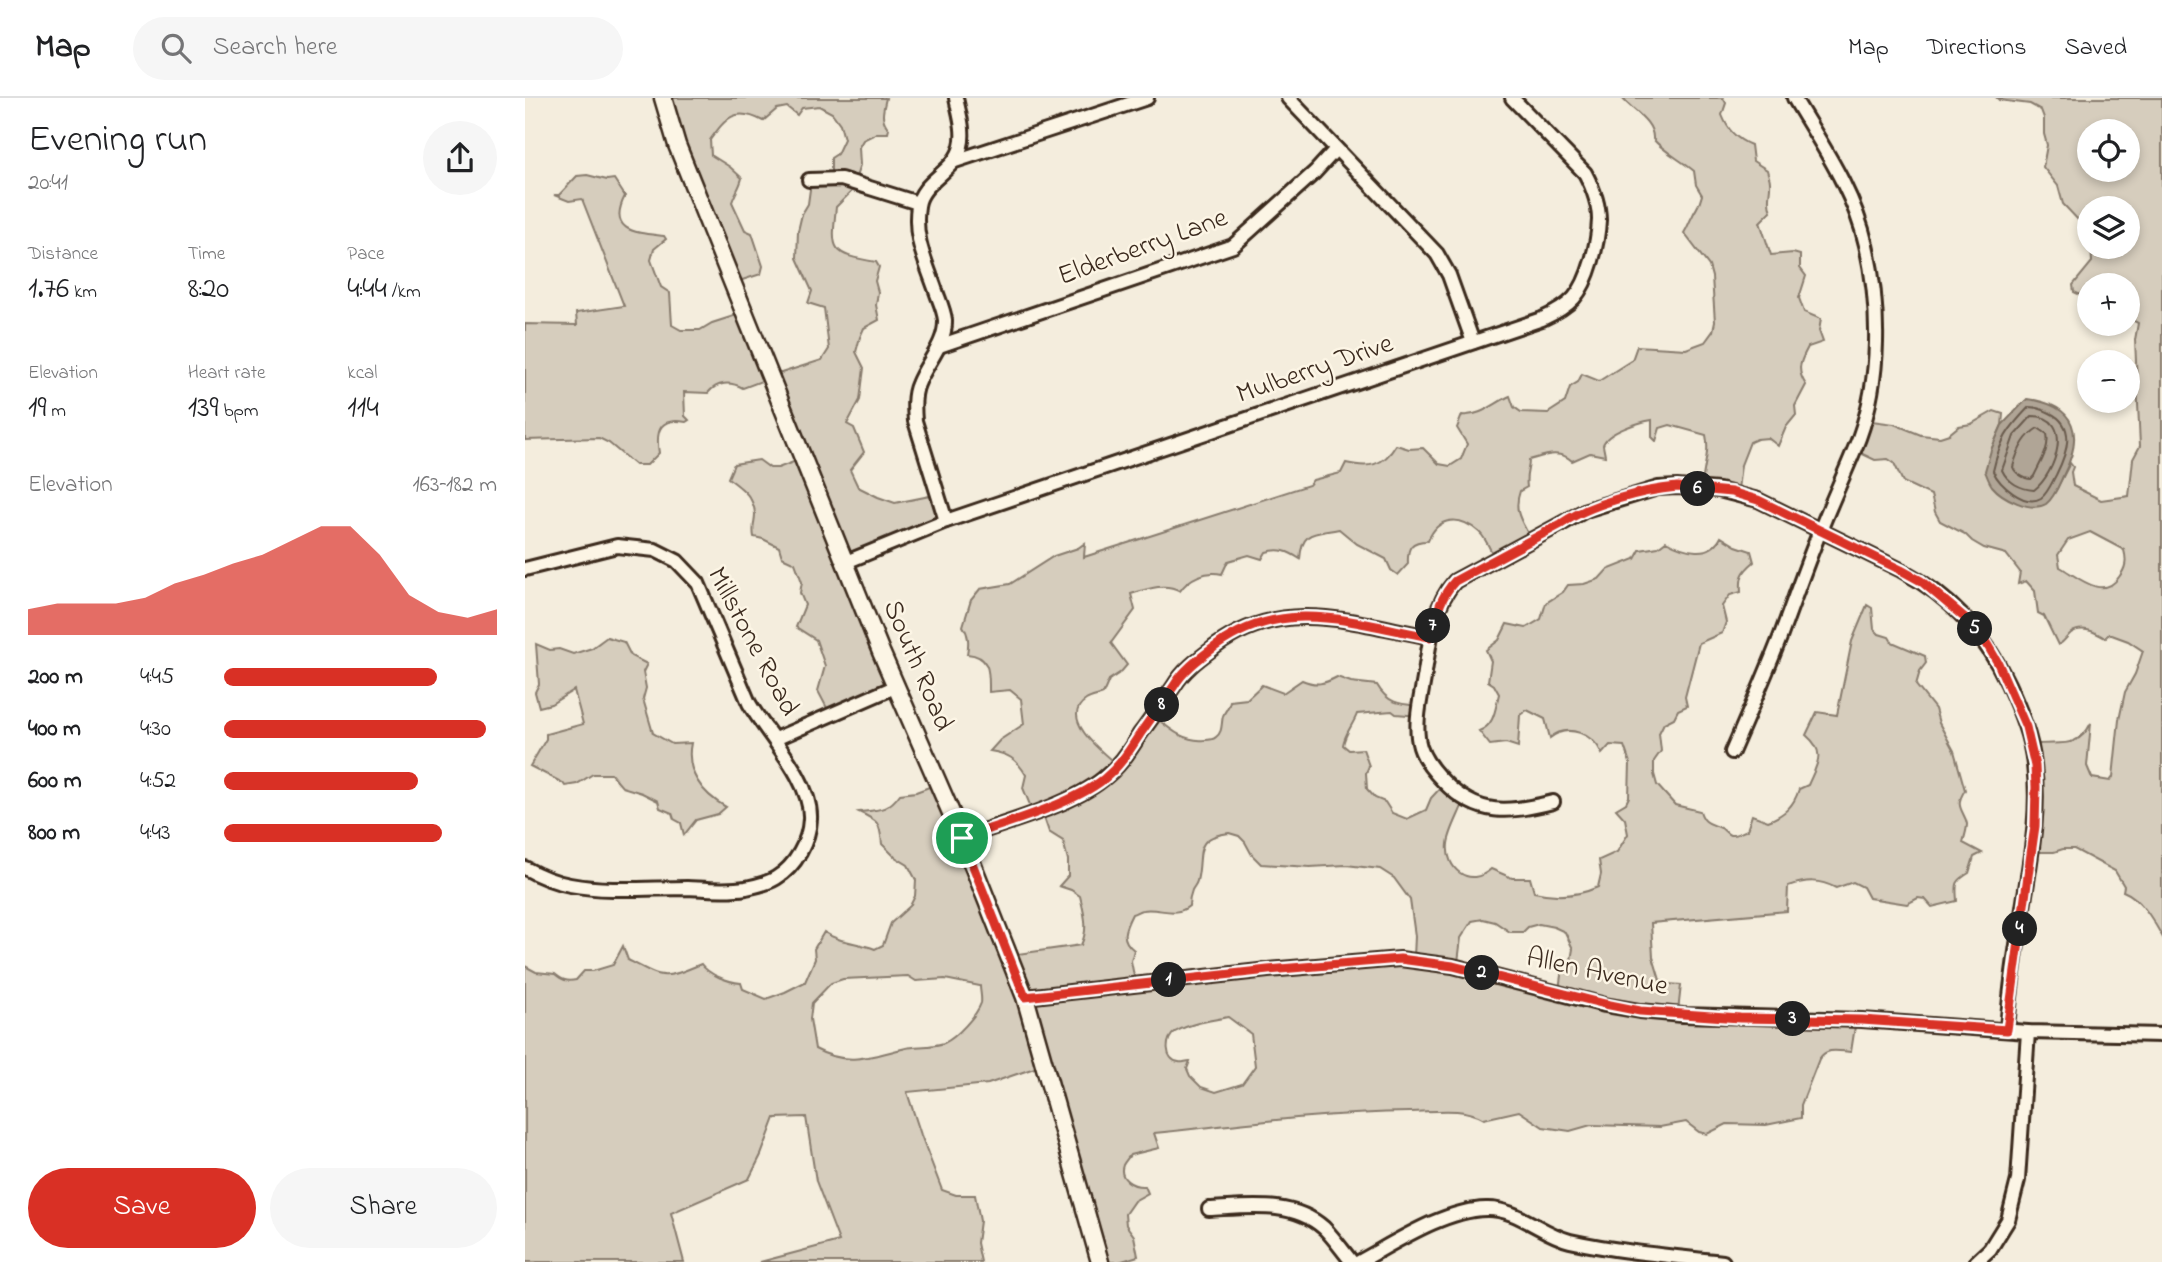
<!DOCTYPE html>
<html lang="en">
<head>
<meta charset="utf-8">
<style>
  :root { --surface:#fff; --page:#f6f6f6; --text:#202124; --muted:#757577; --line:#e0e0e0; --accent:#d93025 }
  body { margin:0; font-family:"Indie Flower",sans-serif; background:var(--page); color:var(--text); height:100vh; display:flex; flex-direction:column; font-size:26px; white-space:nowrap }
  * { box-sizing:border-box; margin:0 }
  p { font-size:23px; color:var(--muted) }
  .icon { flex:none; width:38px; height:38px; fill:none; stroke:currentColor; stroke-width:2; stroke-linecap:round; stroke-linejoin:round }
  .map { position:relative; flex:1; overflow:hidden }
  .drawer { display:flex; flex-direction:column; background:var(--surface); width:525px }
  .drawer>* { flex:none }
  .tools { position:absolute; left:1552px; top:21px; display:grid; gap:14px }
  .tools a { display:grid; place-items:center; width:63px; height:63px; border-radius:50%; background:var(--surface); box-shadow:0 4px 10px #0003; font-size:35px }
  .pin { position:absolute; display:grid; place-items:center; width:60px; height:60px; color:#fff; margin:-30px; border:4px solid #fff; border-radius:50%; box-shadow:0 2px 7px #0007 }
  .km { position:absolute; width:35px; height:35px; margin:-18px; border-radius:50%; background:#222; color:#fff; font-size:19px; line-height:35px; text-align:center }
  .round { display:grid; place-items:center; flex:none; width:74px; height:74px; border-radius:37px; background:var(--page) }
  .summary { display:flex; align-items:center; justify-content:space-between; height:119px; padding:0 28px }
  h1 { font-size:38px; font-weight:600; line-height:52px }
  .figures { display:grid; grid-template-columns:repeat(3,1fr); gap:10px; height:119px; padding:7px 28px }
  .figures div { display:grid; align-content:center }
  .figures b { font-size:30px; font-weight:600 }
  .figures small { font-size:19px; font-weight:400 }
  .figures p { font-size:19px }
  .chart { height:196px; padding:14px 28px }
  .chart p { display:flex; justify-content:space-between }
  .chart svg { width:100%; height:126px; margin-top:7px; fill:var(--accent); opacity:.7 }
  .button { display:flex; gap:14px; margin-top:auto; padding:14px 28px }
  .button a { flex:1; height:80px; border-radius:42px; background:var(--accent); color:#fff; font-size:28px; font-weight:600; line-height:80px; text-align:center }
  .button a+a { background:var(--page); color:var(--text) }
  ul { padding:0 28px; list-style:none; font-size:23px }
  li { display:grid; grid-template-columns:112px 84px 1fr; align-items:center; height:52px }
  li i { height:18px; border-radius:9px; background:var(--accent) }
  header { display:flex; align-items:center; gap:42px; box-sizing:border-box; height:98px; padding:0 35px; background:var(--surface); border-bottom:2px solid var(--line) }
  header strong { font-size:33px }
  nav { display:flex; gap:38px; margin-inline-start:auto; font-size:24px }
  .search { width:490px; height:63px; background:var(--page); display:flex; align-items:center; gap:18px; box-sizing:border-box; padding:0 24px; border-radius:38px; color:var(--muted); font-size:26px }
  main { display:flex; flex:1; min-height:0 }
  .map>svg:first-child { display:block }
  .green { fill:#d6cdbd; stroke:#887c6e; stroke-width:2; fill-rule:evenodd }
  .water { fill:#b0a596; stroke:#817466; stroke-width:2 }
  .lines { fill:none; stroke-linecap:round; stroke-linejoin:round }
  .shore { stroke:#6a5b4e; stroke-width:2 }
  .street-casing { stroke:#3b2a1e; stroke-width:18 }
  .secondary-casing { stroke:#3b2a1e; stroke-width:21 }
  .street { stroke:#fcf5e5; stroke-width:12 }
  .secondary { stroke:#fcf5e5; stroke-width:16 }
  .route-casing { stroke:#fff; stroke-width:14 }
  .route { stroke:#d93025; stroke-width:9 }
  .labels { text-anchor:middle; dominant-baseline:central; stroke-width:5; stroke-linejoin:round; paint-order:stroke }
  .street-label { font-size:28px; fill:#3b2a1e; stroke:#fcf5e5 }
</style>
</head>
<body>
<header>
<strong>Map</strong>
<div class="search"><svg class="icon" aria-label="search" viewBox="0 0 24 24"><circle cx="10" cy="10" r="6"/><path d="M15 15l6 6"/></svg>Search here</div>
<nav><a>Map</a><a>Directions</a><a>Saved</a></nav>
</header>
<main>
<section class="drawer">
<div class="summary"><div><h1>Evening run</h1><p>20:41</p></div><a class="round"><svg class="icon" aria-label="share" viewBox="0 0 24 24"><path d="M12 15V3M7 8l5-5 5 5M5 13v7h14v-7"/></svg></a></div>
<div class="figures">
<div><p>Distance</p><b>1.76<small> km</small></b></div>
<div><p>Time</p><b>8:20</b></div>
<div><p>Pace</p><b>4:44<small> /km</small></b></div>
</div>
<div class="figures">
<div><p>Elevation</p><b>19<small> m</small></b></div>
<div><p>Heart rate</p><b>139<small> bpm</small></b></div>
<div><p>kcal</p><b>114</b></div>
</div>
<div class="chart"><p><span>Elevation</span>163–182 m</p>
<svg viewBox="0 0 160 44" preserveAspectRatio="none"><path d="M0 44V35L10 33L20 33L30 33L40 31L50 26L60 23L70 19L80 16L90 11L100 6L110 6L120 16L130 30L140 36L150 38L160 35V44z"/></svg>
</div>
<ul>
<li><b>200 m</b>4:45<i style="width:78%"></i></li>
<li><b>400 m</b>4:30<i style="width:96%"></i></li>
<li><b>600 m</b>4:52<i style="width:71%"></i></li>
<li><b>800 m</b>4:43<i style="width:80%"></i></li>
</ul>
<div class="button"><a>Save</a><a>Share</a></div>
</section>
<div class="map">
<svg width="1637" height="1164" viewBox="0 0 1637 1164">
  <rect width="100%" height="100%" fill="#f4eddd"/>
  <filter id="ink" filterUnits="userSpaceOnUse"><feTurbulence type="fractalNoise" baseFrequency=".0143" numOctaves="2"/><feDisplacementMap in="SourceGraphic" scale="14" xChannelSelector="R" yChannelSelector="G"/><feConvolveMatrix kernelMatrix="1 2 1 2 8 2 1 2 1" color-interpolation-filters="sRGB"/></filter>
  <g filter="url(#ink)">
    <g class="green">
      <path d="M138,0H361C358,13 355,21 364,31L363,35H352L338,42L334,49L335,67L328,88L330,90L311,109C306,154 306,156 351,164L354,169L350,183L353,194L351,207L354,222L339,230L335,239L331,254L339,270L335,302L322,326L329,330L339,354L325,372L333,389L353,399L370,405L410,397L418,418L322,462L371,583L304,614L293,593L300,568L291,542L271,529L280,507L275,495L277,484L270,465L257,459L254,449L238,441L229,439C227,429 230,424 230,416C229,398 216,390 203,380L209,366L234,362L245,370H253L279,360L250,277L297,262L304,251L299,210L283,205L287,193L272,160L273,133L277,116L283,106L286,84L306,82V60L312,56L319,41L315,26L307,15L294,8L277,10L272,17L262,9L252,11L238,23C210,8 201,20 185,42L186,57L205,69L217,80C215,89 210,95 207,104L220,132L227,135L238,168L236,176L211,184Z"/>
      <path d="M1097,0H1198L1201,5L1197,17C1203,32 1211,41 1226,47L1228,63L1242,72C1243,76 1245,80 1245,84C1246,94 1241,103 1246,113L1235,124L1246,157L1268,155L1275,157V170L1281,178L1274,200L1279,214L1296,221L1294,233L1298,244L1283,249C1275,264 1271,272 1281,287L1270,308L1271,317L1261,329L1253,348L1243,340L1232,341L1225,344L1216,367L1213,392L1177,389C1178,369 1185,356 1181,337L1145,327L1135,330L1131,343L1127,339V322C1115,324 1081,334 1078,347C1078,348 1080,357 1080,358L1065,355L1047,363C1034,351 1019,358 1004,362C1004,374 1000,375 1002,389L995,393C988,413 996,422 1005,439L969,459C965,451 960,439 954,434C935,417 913,418 903,443C886,443 882,449 883,466L873,477L866,472L861,461L832,446L814,431C789,436 777,432 775,461C763,453 755,450 741,454L737,461L724,457L703,463L697,476C681,472 664,480 655,493C640,484 622,491 606,496L610,512L586,545L602,567L596,574L584,582L578,596C573,598 565,599 561,602C533,620 578,655 591,666L630,619C646,632 659,644 680,642C684,642 688,642 691,639C698,634 696,626 698,618C700,612 704,610 705,603L722,601L737,587L758,595L777,582C791,588 799,586 812,579L826,584L852,587C863,606 875,606 895,608L894,618L871,616L867,613L832,616C828,627 820,635 818,647L824,652L838,651L844,668L841,675L842,691L850,700L860,704L867,715L882,721L901,712L906,700L919,686L939,703C935,715 924,734 923,746C920,770 944,791 966,771L987,780H1005L1009,794C1030,799 1053,798 1073,789L1076,776L1074,762L1092,754L1103,736L1100,721L1091,711L1101,705L1104,699L1105,665L1099,648L1085,647L1077,656C1069,636 1043,625 1025,640L1020,621L1002,612L995,617L993,649L981,645L965,647L954,633C970,627 970,611 974,596L969,587L963,583L966,563L961,552L974,542L982,526L1001,530L1016,521L1021,505L1038,494L1043,487L1059,486L1074,481L1082,472L1110,461L1115,452L1133,449L1141,443C1159,453 1185,461 1196,439L1211,448L1226,453L1229,464C1217,474 1215,479 1216,494L1205,497L1197,508L1201,524L1197,535L1174,545L1160,599L1162,608L1153,612L1149,620L1139,625L1134,635L1136,653L1129,663V676L1132,687L1150,707L1175,713C1179,726 1185,725 1196,730C1199,732 1202,736 1205,737C1211,738 1217,734 1222,732L1227,717L1243,723C1259,717 1269,708 1274,691L1283,687C1292,666 1302,655 1281,637L1292,614L1312,617L1327,543L1342,507L1347,510L1349,531L1354,536L1364,539L1367,544L1400,558L1401,565L1395,573L1391,587L1410,611L1414,625L1429,653L1440,692C1428,710 1440,713 1442,726C1442,732 1439,740 1438,745L1457,755L1449,759L1444,775C1429,784 1431,786 1432,803L1407,809L1400,801L1393,800L1382,806L1344,800L1338,789L1328,784L1311,790C1294,781 1281,782 1263,788L1262,813L1126,825L1128,859L1135,882L1143,886L1156,887L1153,914L1331,922L1326,954C1313,953 1302,949 1294,961L1276,1007V1020L1241,1027L1202,1026L1182,1036L1174,1034L1161,1024L1135,1029L1066,1027L1045,1033L1018,1029L994,1013L959,1021C938,1008 908,1014 885,1014C799,1015 714,1026 629,1035L634,1050L605,1057C603,1060 600,1063 598,1067C593,1081 608,1089 620,1088L623,1095L609,1103L600,1116L601,1127L609,1138L613,1158L594,1164H576L521,966L463,986L382,994L396,1037L417,1092L431,1097H450L455,1123L452,1145L456,1164H235L314,1143L291,1083L281,1019L250,1020L236,1057L224,1081L146,1115L159,1164H0V868L11,874L30,876C37,882 42,884 51,882L59,873H68L88,867L98,848L103,862C139,881 138,882 176,866C184,877 203,884 216,885L218,891L241,901L260,894L280,884L290,861L289,851L299,834C315,845 332,844 350,851L358,847L366,825L385,808L390,798L391,782L383,767L370,759L357,746C355,724 353,723 334,714C353,712 363,713 375,696L391,694L412,686L486,857L556,847C564,830 559,815 555,798L546,792L534,788L543,778V762L538,743L524,734L516,711L507,712L498,690L501,677C491,660 483,656 465,653L475,642L499,626L496,601L485,592L464,594C464,575 466,558 442,556C444,545 444,537 438,528L446,502L455,491L485,486L529,458L553,450L560,445L559,459L784,387L788,382L816,375L821,365C843,370 858,369 871,347L884,351L898,350L914,366L925,368L936,361L942,346L932,330L937,317C955,319 969,305 985,298L989,309L996,314L1023,315L1040,304L1045,289L1053,284L1057,276L1074,283L1107,262L1112,248L1161,251L1180,244L1188,233L1190,224L1187,179L1184,168L1159,135C1163,129 1164,124 1167,119C1171,109 1174,110 1177,97L1171,87L1169,73C1156,62 1138,53 1128,41C1129,23 1107,12 1097,0ZM704,735L714,738L720,744L727,757L736,766L785,769L821,767L855,771L869,780L885,802L890,838L889,859L610,883L606,863L609,852C594,841 600,830 607,816C611,815 614,812 618,812C634,809 650,820 664,808C664,803 665,797 667,792C669,788 671,787 672,783C679,756 666,740 704,735ZM958,821L970,824L985,834H998L1003,829L1014,826L1029,829L1040,834L1048,851L1046,862L1037,870L1034,892L933,864L936,840L947,823ZM383,878L391,883L420,881L455,888C455,893 457,900 456,905C452,917 431,940 419,945C408,949 392,948 381,950C347,958 323,969 290,951L285,921L287,905L306,885L318,881ZM703,919L726,936L730,968L717,986L691,994L676,989L665,978L662,971L665,963C661,963 657,965 654,964C639,962 640,940 650,934C666,925 686,922 703,919Z"/>
      <path d="M1472,0H1637V838C1628,822 1616,800 1598,793L1599,788L1590,773L1549,751H1538L1529,754H1509L1507,647C1532,642 1552,654 1566,625L1562,668L1567,680L1585,683L1588,679L1594,622L1600,594L1610,576L1618,553L1603,543L1584,536L1580,540C1570,534 1557,527 1546,535C1541,539 1540,544 1533,547L1519,518L1513,515L1510,493L1501,483L1493,486L1495,474L1481,456L1459,450L1447,443L1440,436L1415,423L1410,414L1406,397L1378,384L1369,365L1363,361L1350,362L1329,352L1340,322L1369,326L1396,337L1415,339L1424,336L1434,328L1446,326L1469,313L1478,316L1477,327L1466,352L1531,392L1545,365L1548,369L1546,374L1548,388L1576,402L1604,398L1608,361L1615,348L1610,242L1613,225L1603,220V187H1564V201L1549,194L1548,187L1567,164L1566,149H1603V110H1564V139L1557,126L1538,106L1533,88L1518,69L1522,47L1519,36V20L1516,12L1505,6L1474,2ZM1564,33H1603V72H1564ZM1565,434L1599,452C1602,463 1601,470 1594,479C1578,503 1553,479 1535,469L1533,457L1543,442Z"/>
      <path d="M62,77L82,82L89,81L100,98C81,135 114,135 139,138L141,141L129,151L126,162L136,189L145,195L147,227L156,232H175L187,225L221,214L242,281L218,290C205,283 192,284 183,295L159,294L160,318L164,322L161,324C136,319 130,331 134,355L122,367H110L84,345L74,340L0,342V226L52,227L51,215L99,208L57,101L44,103L29,97H34L52,78Z"/>
      <path d="M82,539L99,544L106,558L122,566L118,574L121,590L118,601L128,635L147,646L166,645C160,673 177,696 201,709L193,716L171,722L159,737L156,725L149,721L147,715L135,710L133,703L117,695L97,689L86,676H68L52,686L40,688L38,685L5,668L21,641V636L58,626L49,592L26,606L14,609L10,594L14,586L11,546L25,552L34,551L48,556L67,550Z"/>
    </g>
    <path class="water" d="M1502,301C1552,307 1559,337 1538,378C1534,387 1529,400 1521,406C1506,415 1477,400 1467,388C1464,384 1462,378 1460,373L1466,352L1477,327Z"/>
    <g class="lines">
      <g class="shore">
        <path d="M1504,309C1512,309 1517,311 1525,315C1552,328 1542,355 1531,377C1527,384 1523,395 1516,400C1499,410 1474,386 1468,373C1475,342 1483,331 1504,309Z"/>
        <path d="M1507,318C1551,318 1530,377 1509,392C1496,391 1483,385 1477,372L1489,338Z"/>
        <path d="M1513,330L1522,336C1525,351 1515,365 1509,378L1506,381C1499,381 1490,375 1488,369C1492,354 1499,338 1513,330Z"/>
      </g>
      <g class="street-casing">
        <g id="street">
          <path d="M763,0L912,156L924,177L948,244"/>
          <path d="M430,63L622,0"/>
          <path d="M284,82L316,81L393,105"/>
          <path d="M414,248L708,148L790,74L811,51"/>
          <path d="M421,423L390,323C389,311 388,297 393,286C401,265 421,246 420,222C419,213 415,204 412,196C402,166 388,141 393,108C396,83 431,73 436,48C440,33 434,15 431,0"/>
          <path d="M321,464L421,423L1017,221C1028,216 1040,210 1049,200C1064,183 1073,145 1074,122C1074,106 1068,90 1060,75L987,0"/>
          <path d="M0,471L92,448L130,452L152,463L173,485L224,605C242,637 287,682 285,721C284,743 271,768 251,780C243,785 231,788 221,790C202,793 182,791 162,790C124,790 83,794 45,787C29,784 14,778 0,770"/>
          <path d="M250,641L372,588"/>
          <path d="M1207,654C1224,615 1241,576 1256,537C1269,502 1281,467 1295,433C1307,402 1322,371 1334,340C1356,280 1355,209 1341,147C1329,93 1296,46 1269,0"/>
          <path d="M1028,704C984,715 953,719 919,684C909,674 899,662 895,649C888,626 897,596 900,574C905,542 908,508 930,483L1036,426L1061,412L1133,390L1152,389L1194,392L1233,402L1376,472C1425,498 1460,536 1483,586C1495,612 1506,638 1509,667C1515,715 1505,763 1498,810C1491,850 1485,891 1482,932"/>
          <path d="M437,740C479,725 545,708 578,681C595,668 604,653 615,636C627,620 638,604 649,588C659,571 675,560 691,548C759,498 829,525 905,539"/>
          <path d="M500,899L743,872L875,861L928,868L1080,907L1115,913L1158,917L1337,922L1503,934L1637,937"/>
          <path d="M684,1111C723,1109 768,1102 799,1130C809,1140 818,1153 827,1164"/>
          <path d="M834,1164C871,1144 919,1112 961,1111C992,1110 1016,1136 1045,1143C1095,1154 1147,1158 1198,1164"/>
          <path d="M1451,1164L1465,1151L1483,1122L1493,1082L1503,934"/>
        </g>
      </g>
      <g class="secondary-casing">
        <path id="secondary" d="M138,0L152,47L356,554L437,740L500,899L575,1164"/>
      </g>
      <use href="#street" class="street"/>
      <use href="#secondary" class="secondary"/>
    </g>
  </g>
  <g class="lines" filter="url(#ink)">
    <g class="route-casing">
      <path id="route" d="M1152,389L1206,394L1233,402L1376,472L1396,483L1446,525L1459,541L1473,565L1501,629L1510,668L1511,689L1510,728L1505,763L1482,932L1337,922L1215,920L1115,913L1080,906L928,868L875,861L743,872L500,899L437,740C478,726 546,707 579,681C595,668 604,653 615,636C626,620 638,604 649,588C659,571 675,560 691,548C759,498 829,525 905,539C911,518 915,499 930,483L1036,426C1064,406 1118,392 1152,389Z"/>
    </g>
    <use href="#route" class="route"/>
  </g>
  <g class="labels">
    <g class="street-label">
      <text transform="translate(618 150) rotate(-20)">Elderberry Lane</text>
      <text transform="translate(790 272) rotate(-19)">Mulberry Drive</text>
      <text transform="translate(227 544) rotate(62)">Millstone Road</text>
      <text transform="translate(392 568) rotate(67)">South Road</text>
      <text transform="translate(1072 875) rotate(12)">Allen Avenue</text>
    </g>
  </g>
</svg>
<div class="tools">
<a><svg class="icon" aria-label="locate" viewBox="0 0 24 24"><circle cx="12" cy="12" r="6"/><path d="M12 2v4M12 18v4M2 12h4M18 12h4"/></svg></a>
<a><svg class="icon" aria-label="layers" viewBox="0 0 24 24"><path d="M12 4l9 5-9 5-9-5zM3 14l9 5 9-5"/></svg></a>
<a>+</a>
<a>−</a>
</div>
<div class="pin" style="left:437px;top:740px;background:#1e9e55"><svg class="icon" aria-label="arrive" viewBox="0 0 24 24"><path d="M6 21V4h12l-3 4 3 4H6"/></svg></div>
<b class="km" style="left:644px;top:882px">1</b>
<b class="km" style="left:957px;top:875px">2</b>
<b class="km" style="left:1268px;top:921px">3</b>
<b class="km" style="left:1495px;top:831px">4</b>
<b class="km" style="left:1450px;top:531px">5</b>
<b class="km" style="left:1173px;top:391px">6</b>
<b class="km" style="left:908px;top:528px">7</b>
<b class="km" style="left:637px;top:607px">8</b>
</div>
</main>
</body>
</html>
